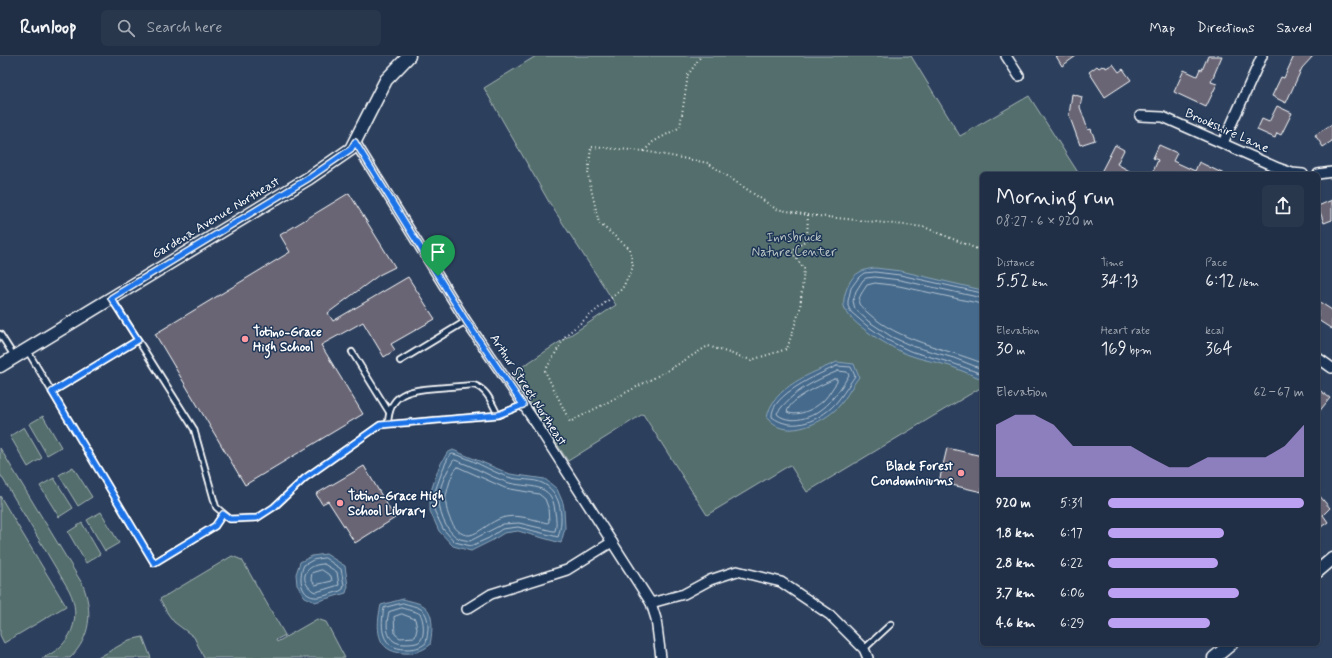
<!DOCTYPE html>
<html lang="en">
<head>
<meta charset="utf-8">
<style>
  :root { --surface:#212f46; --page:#29374d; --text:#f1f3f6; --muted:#a2a9b3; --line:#3e4a5f; --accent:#bca0f2 }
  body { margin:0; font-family:Mynerve,sans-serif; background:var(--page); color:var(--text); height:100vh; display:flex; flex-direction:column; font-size:15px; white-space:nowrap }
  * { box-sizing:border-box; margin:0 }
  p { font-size:13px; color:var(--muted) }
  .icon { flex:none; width:22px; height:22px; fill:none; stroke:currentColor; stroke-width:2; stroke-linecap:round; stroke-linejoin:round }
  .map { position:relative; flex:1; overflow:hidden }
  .drawer { position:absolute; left:980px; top:116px; width:340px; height:474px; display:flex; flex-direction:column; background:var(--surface); border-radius:6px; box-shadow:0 1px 3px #0004,0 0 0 1px var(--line) }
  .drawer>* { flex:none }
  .pin { position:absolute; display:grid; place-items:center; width:34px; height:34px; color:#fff; margin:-41px -17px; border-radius:50% 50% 50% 0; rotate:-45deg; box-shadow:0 0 4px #0007 }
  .pin .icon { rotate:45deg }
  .round { display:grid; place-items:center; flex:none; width:42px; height:42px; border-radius:6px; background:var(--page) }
  .summary { display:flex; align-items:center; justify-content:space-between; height:68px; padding:0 16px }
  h1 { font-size:22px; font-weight:600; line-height:30px }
  .stats { display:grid; grid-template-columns:repeat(3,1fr); gap:6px; height:68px; padding:4px 16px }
  .stats div { display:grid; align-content:center }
  .stats b { font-size:17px; font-weight:600 }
  .stats small { font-size:11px; font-weight:400 }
  .stats p { font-size:11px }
  .chart { height:112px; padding:8px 16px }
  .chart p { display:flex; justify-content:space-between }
  .chart svg { width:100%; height:72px; margin-top:4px; fill:var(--accent); opacity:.7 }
  ul { padding:0 16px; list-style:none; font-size:13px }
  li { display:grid; grid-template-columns:64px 48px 1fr; align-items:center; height:30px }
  li i { height:10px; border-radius:5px; background:var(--accent) }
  header { display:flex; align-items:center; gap:24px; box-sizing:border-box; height:56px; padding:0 20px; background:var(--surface); border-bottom:1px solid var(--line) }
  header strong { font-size:19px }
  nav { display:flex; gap:22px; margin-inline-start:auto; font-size:14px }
  .search { width:280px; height:36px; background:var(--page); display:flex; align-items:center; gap:10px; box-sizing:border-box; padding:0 14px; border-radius:6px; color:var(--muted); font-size:15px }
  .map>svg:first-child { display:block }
  .green { fill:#526e6c; stroke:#a8b6b6 }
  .water { fill:#456a8c; stroke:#8fa6ba }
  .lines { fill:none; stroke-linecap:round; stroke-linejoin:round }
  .shore { stroke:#b5c3d1; stroke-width:1 }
  .building { fill:#696574; stroke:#fff }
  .service-casing { stroke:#fff; stroke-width:8 }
  .minor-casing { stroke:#fff; stroke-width:12 }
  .tertiary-casing { stroke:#fff; stroke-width:15 }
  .path { stroke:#fff; stroke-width:2; stroke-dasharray:1 3; stroke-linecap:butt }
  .service { stroke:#1d3557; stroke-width:4.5 }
  .minor { stroke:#1d3557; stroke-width:9 }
  .tertiary { stroke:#1d3557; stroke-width:12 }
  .route-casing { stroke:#fff; stroke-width:8 }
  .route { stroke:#1a73e8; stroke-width:5 }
  .poi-dot { fill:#ff9aa2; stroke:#1d3557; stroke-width:1.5 }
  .labels { text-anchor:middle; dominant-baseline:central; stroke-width:3; stroke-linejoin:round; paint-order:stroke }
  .street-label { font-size:13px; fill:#fff; stroke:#1d3557 }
  .park-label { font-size:13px; fill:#bac5c4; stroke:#1d3557 }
  .poi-label { font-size:13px; font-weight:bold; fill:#fff; stroke:#1d3557; text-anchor:start }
</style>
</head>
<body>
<header>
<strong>Runloop</strong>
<div class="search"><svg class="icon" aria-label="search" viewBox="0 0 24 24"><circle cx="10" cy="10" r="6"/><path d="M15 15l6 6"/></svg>Search here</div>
<nav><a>Map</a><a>Directions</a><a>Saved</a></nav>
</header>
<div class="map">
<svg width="1332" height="602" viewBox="0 0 1332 602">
  <rect width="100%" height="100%" fill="#2c3f5d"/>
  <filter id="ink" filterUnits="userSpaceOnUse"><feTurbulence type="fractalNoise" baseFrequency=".025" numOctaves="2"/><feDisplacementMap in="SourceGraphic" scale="8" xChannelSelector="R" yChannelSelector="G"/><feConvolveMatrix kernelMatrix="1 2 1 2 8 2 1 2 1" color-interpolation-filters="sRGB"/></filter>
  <g filter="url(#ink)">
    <g class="green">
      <path d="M536,0H911L960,80L1029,40L1079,118H982V331L807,436L790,409L707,459L643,358L568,405L511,318L616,249L549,146L484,32Z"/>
      <path d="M43,360L61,391L47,399L29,368Z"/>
      <path d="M24,371L42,402L28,411L10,380Z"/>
      <path d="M0,392L83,529C93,556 91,581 70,602H42C71,591 83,562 69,534L0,418Z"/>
      <path d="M73,411L92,441L78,450L59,419Z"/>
      <path d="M54,422L73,452L59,461L40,430Z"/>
      <path d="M0,440L66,550L4,587L0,579Z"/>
      <path d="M101,456L119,487L105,495L87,464Z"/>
      <path d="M82,467L100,498L86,507L68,476Z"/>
      <path d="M232,500L242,504L285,579L276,584L277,586L317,563L326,566L345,602H204L194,581L174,566L168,558L160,543Z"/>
      <path d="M143,581L151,602H98L129,584Z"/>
    </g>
    <g class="water">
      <path d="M875,212L901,215L982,234V323C971,319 961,314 950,310C937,306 922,304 909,299C893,293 847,267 844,250C843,244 845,237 847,232C853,217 861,214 875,212Z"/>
      <path d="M837,306L854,308L859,321C851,331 844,347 834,355C818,369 783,384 767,362C772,331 812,317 837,306Z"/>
      <path d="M453,394L510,418L545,423L557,433L563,447L564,453L565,472L561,487L518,475L504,477L491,485L471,495L453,490L439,475L430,455V438L439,411L447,397Z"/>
      <path d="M326,498L345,510L348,530L346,537L315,546L305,541L297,529L296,518L300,506L312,500Z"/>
      <path d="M403,543C409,545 418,546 424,550C435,558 432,577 430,589C422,595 414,598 403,597C375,596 376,570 381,549Z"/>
    </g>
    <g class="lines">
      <g class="shore">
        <path d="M982,237L900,219L875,216L864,217L859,221L851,232L848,245V250L851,256L866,269L889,285L910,295L952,307L982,318"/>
        <path d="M982,242L900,224L875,221L866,222L863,224L856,235L853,245L855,253L868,265L892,281L912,290L954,302L982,313"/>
        <path d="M982,248L899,230L875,227L867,229C864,234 857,242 859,248C861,251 865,254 868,257C899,285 944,292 982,307"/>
        <path d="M837,310L851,311L855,320C848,330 840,344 831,352C814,367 791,375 772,361C770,339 819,318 837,310Z"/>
        <path d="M838,315L847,316L849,319C843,329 836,339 829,347C817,360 793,370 778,359L777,357C793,335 814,325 838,315Z"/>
        <path d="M834,323H837V326C833,331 829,339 824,344C816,352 798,362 787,356C790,342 822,329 834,323Z"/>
        <path d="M453,398C472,402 489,415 508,421C519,425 534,422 544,428C562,438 564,464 558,481L518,471L502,473L489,482L471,490L455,486L443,473L434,454V438L443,413L449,400Z"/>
        <path d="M455,404C473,410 489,420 506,426C527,433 553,424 555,456C556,462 557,469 555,475H553L519,467L503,468L470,485C467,484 461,484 458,482C445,475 438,454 439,440C440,429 447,415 453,405Z"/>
        <path d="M458,411L505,432L539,438L545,443L548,451L549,466L547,467C532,463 512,456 497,464C488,468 479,477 470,479C452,481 442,448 447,436C449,428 452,415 458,411Z"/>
        <path d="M325,502L341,513L344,529L343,533L340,535C333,537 321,542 314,541C299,539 299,519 304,509L313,504Z"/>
        <path d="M324,508L337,516L339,529L316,536L313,535C297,523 306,508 324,508Z"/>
        <path d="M322,514L331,520L332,525L315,529L311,523L312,517Z"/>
        <path d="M403,547C409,549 416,550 421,553C431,560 428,577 426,587C420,592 414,593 406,593C381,593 380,572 384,552Z"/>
        <path d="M402,552C407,554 416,555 420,558C424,563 425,581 420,585C417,588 409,588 405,588C386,588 385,571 389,556Z"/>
        <path d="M402,558L415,563L417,573L415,581L400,582L395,578L394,561Z"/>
      </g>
    </g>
    <g class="building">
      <path d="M1056,0H1076L1062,10Z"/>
      <path d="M1208,0H1222L1211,26L1217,28L1206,51L1174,36L1184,14L1197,20L1200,13L1202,14Z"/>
      <path d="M1294,0H1313L1302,12L1286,47L1272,40L1281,21L1284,22Z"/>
      <path d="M1113,8L1119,16L1123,13L1131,24L1105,41L1089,16L1097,10L1099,12L1102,10L1103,11L1105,10L1106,12Z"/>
      <path d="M1072,38L1082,41L1080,51L1088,74L1091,73L1095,84L1080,89L1069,59Z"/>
      <path d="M1277,50L1292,57L1281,79L1277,77L1275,82L1257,74L1262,63L1269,66Z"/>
      <path d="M1332,68V85L1323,91L1315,79Z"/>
      <path d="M1115,89L1124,94L1117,108L1135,118H1100Z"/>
      <path d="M1159,89L1177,97L1173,105L1195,115L1199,106L1224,118H1152L1158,104L1153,102Z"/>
      <path d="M349,137L395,211L379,219L328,257L333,265L408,221L435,263L391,288L395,294L384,301L363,266L321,289L363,358L245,429L155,278L290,196L280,179Z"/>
      <path d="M1332,144V164L1324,167L1318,150Z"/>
      <path d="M1318,245L1332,254V273L1318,264Z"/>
      <path d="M1318,333L1330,342L1318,357Z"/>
      <path d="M947,392L982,400V436L939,426Z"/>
      <path d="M364,410L395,462L355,487L328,445L322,448L316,438Z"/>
      <path d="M1318,438L1330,452L1323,459L1328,466L1321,471L1318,467Z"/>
    </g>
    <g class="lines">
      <g class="service-casing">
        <g id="service">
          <path d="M112,243L194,373L216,451L230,463L257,462L274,451L305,422L380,369L498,359L523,349"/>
          <path d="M0,278L14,300"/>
          <path d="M27,294L154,507L215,470L223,458"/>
          <path d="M352,296L389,356"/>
          <path d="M400,305L466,265"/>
          <path d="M52,336L138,284"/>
          <path d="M388,368C389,336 410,334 436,332C449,331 462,330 474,329C488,334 491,346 498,359"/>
          <path d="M864,593L891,568"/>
        </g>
      </g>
      <g class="minor-casing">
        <g id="minor">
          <path d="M1006,0L1019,20"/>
          <path d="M1140,60L1163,61L1278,112L1292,117L1303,118"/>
          <path d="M355,86L466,265L537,369L651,547L656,563L661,602"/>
          <path d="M1223,87L1262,0"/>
          <path d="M1318,118L1332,116"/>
          <path d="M1318,302L1332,312"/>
          <path d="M651,547L684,538L710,524L737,515L781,526L830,559L864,593L868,602"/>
          <path d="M467,553L491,538L567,514L612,486"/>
        </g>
      </g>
      <g class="tertiary-casing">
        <g id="tertiary">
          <path d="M0,310L309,122L351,93L386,24L409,0"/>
          <path d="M1318,515L1332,503"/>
          <path d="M1214,602L1231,588"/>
        </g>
      </g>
      <g class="path">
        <path d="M644,95L653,86L680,71L688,19L701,0"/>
        <path d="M808,159L807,183L792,196L804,213L800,253L787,293L751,304L708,290L667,315L570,366L545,315L566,279L622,233L633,211L630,193L599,167L588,119L591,91L644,95L708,107L776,153L808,159L924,171L982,195"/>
      </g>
      <use href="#service" class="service"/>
      <use href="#minor" class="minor"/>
      <use href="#tertiary" class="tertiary"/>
    </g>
  </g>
  <g class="lines" filter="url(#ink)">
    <g class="route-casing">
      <path id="route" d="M355,86L466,265L523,349L498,359L380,369L305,422L274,451L257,462L230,463L223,458L215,470L154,507L52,336L138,284L111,242L309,122L351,93Z"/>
    </g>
    <use href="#route" class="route"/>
  </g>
  <g class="poi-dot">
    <circle cx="245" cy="283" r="4"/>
    <circle cx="961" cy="417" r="4"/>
    <circle cx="340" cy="447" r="4"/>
  </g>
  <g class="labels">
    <g class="street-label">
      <text transform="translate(1227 75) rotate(24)">Brookshire Lane</text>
      <text transform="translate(216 162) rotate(-31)">Gardena Avenue Northeast</text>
      <text transform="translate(528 334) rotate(57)">Arthur Street Northeast</text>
    </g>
    <g class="park-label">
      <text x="794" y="181">Innsbruck<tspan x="794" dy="15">Nature Center</tspan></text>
    </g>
    <g class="poi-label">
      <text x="253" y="276">Totino-Grace<tspan x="253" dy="15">High School</tspan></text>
      <text x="953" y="410" text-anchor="end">Black Forest<tspan x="953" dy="15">Condominiums</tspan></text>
      <text x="348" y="440">Totino-Grace High<tspan x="348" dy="15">School Library</tspan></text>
    </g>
  </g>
</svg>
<div class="pin" style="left:438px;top:220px;background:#1e9e55"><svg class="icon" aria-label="arrive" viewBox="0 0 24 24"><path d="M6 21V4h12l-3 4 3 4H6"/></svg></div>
<section class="drawer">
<div class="summary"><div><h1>Morning run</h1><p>08:27 · 6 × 920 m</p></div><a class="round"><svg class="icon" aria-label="share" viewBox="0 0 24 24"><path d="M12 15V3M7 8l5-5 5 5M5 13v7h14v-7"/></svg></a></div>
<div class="stats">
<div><p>Distance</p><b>5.52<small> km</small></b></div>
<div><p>Time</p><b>34:13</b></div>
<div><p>Pace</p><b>6:12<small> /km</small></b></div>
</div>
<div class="stats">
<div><p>Elevation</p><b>30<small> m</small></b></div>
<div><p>Heart rate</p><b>169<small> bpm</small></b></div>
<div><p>kcal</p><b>364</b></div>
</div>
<div class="chart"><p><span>Elevation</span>62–67 m</p>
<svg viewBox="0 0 160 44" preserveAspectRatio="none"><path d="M0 44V12L10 6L20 6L30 12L40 25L50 25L60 25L70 25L80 32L90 38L100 38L110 32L120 32L130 32L140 32L150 25L160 12V44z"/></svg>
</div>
<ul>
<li><b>920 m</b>5:31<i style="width:100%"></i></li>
<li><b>1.8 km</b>6:17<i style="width:59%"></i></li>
<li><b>2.8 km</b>6:22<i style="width:56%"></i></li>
<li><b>3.7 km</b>6:06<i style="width:67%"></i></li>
<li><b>4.6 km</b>6:29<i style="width:52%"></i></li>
</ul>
</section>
</div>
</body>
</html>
